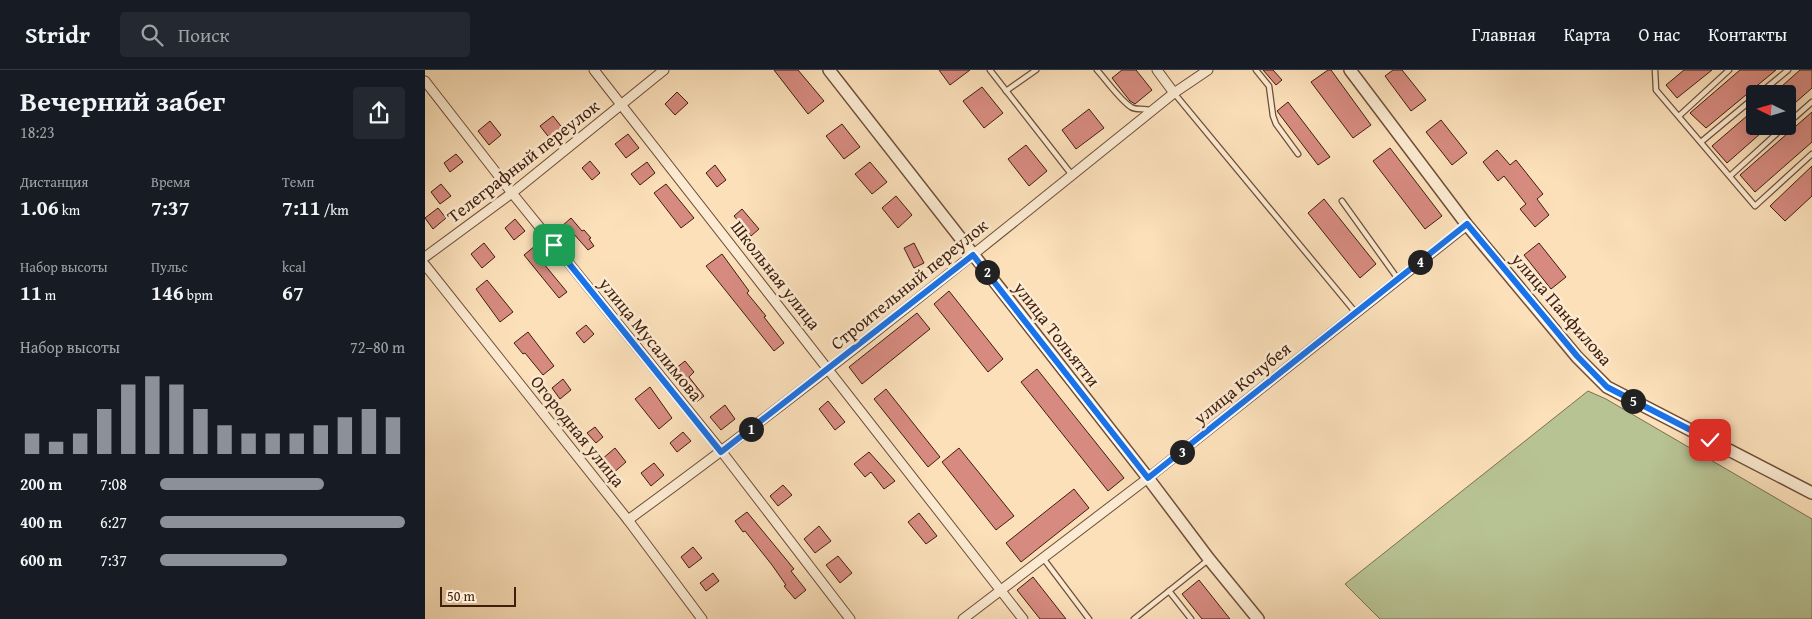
<!DOCTYPE html>
<html lang="ru">
<head>
<meta charset="utf-8">
<style>
  :root { --surface:#171b24; --page:#242831; --text:#f1f3f6; --muted:#9ea1a6; --line:#363941; --accent:#8c9099 }
  body { margin:0; font-family:"Gentium Book Plus",serif; background:var(--page); color:var(--text); height:100vh; display:flex; flex-direction:column; font-size:19px; white-space:nowrap }
  * { box-sizing:border-box; margin:0 }
  p { font-size:16px; color:var(--muted) }
  .icon { flex:none; width:28px; height:28px; fill:none; stroke:currentColor; stroke-width:2; stroke-linecap:round; stroke-linejoin:round }
  .map { position:relative; flex:1; overflow:hidden }
  .side { display:flex; flex-direction:column; background:var(--surface); width:425px }
  .side>* { flex:none }
  .needle { width:32px; rotate:275deg }
  .buttons { position:absolute; left:1321px; top:15px; display:grid; gap:10px }
  .buttons a { display:grid; place-items:center; width:50px; height:50px; border-radius:5px; background:var(--surface); box-shadow:0 5px 20px #0002; font-size:25px }
  .scale { position:absolute; left:15px; bottom:12px; width:76px; box-sizing:border-box; padding-left:5px; border:2px solid #401e0c; border-top:0; font-size:14px; line-height:18px; white-space:nowrap; color:#401e0c; -webkit-text-stroke:4px #fcebd2; paint-order:stroke }
  .pin { position:absolute; display:grid; place-items:center; width:42px; height:42px; color:#fff; margin:-21px; border-radius:10px; box-shadow:0 2px 8px #0006 }
  .km { position:absolute; width:25px; height:25px; margin:-12px; border-radius:50%; background:#222; color:#fff; font-size:14px; line-height:25px; text-align:center }
  .round { display:grid; place-items:center; flex:none; width:52px; height:52px; border-radius:5px; background:var(--page) }
  .overview { display:flex; align-items:center; justify-content:space-between; height:85px; padding:0 20px }
  h1 { font-size:28px; font-weight:700; line-height:38px }
  .figures { display:grid; grid-template-columns:repeat(3,1fr); gap:8px; height:85px; padding:5px 20px }
  .figures div { display:grid; align-content:center }
  .figures b { font-size:21px; font-weight:700 }
  .figures small { font-size:14px; font-weight:400 }
  .figures p { font-size:14px }
  .chart { height:140px; padding:10px 20px }
  .chart p { display:flex; justify-content:space-between }
  .chart svg { width:100%; height:90px; margin-top:5px; stroke:var(--accent); stroke-width:6 }
  ul { padding:0 20px; list-style:none; font-size:16px }
  li { display:grid; grid-template-columns:80px 60px 1fr; align-items:center; height:38px }
  li i { height:12px; border-radius:6px; background:var(--accent) }
  header { display:flex; align-items:center; gap:30px; box-sizing:border-box; height:70px; padding:0 25px; background:var(--surface); border-bottom:1px solid var(--line) }
  header strong { font-size:24px }
  nav { display:flex; gap:28px; margin-inline-start:auto; font-size:18px }
  .search { width:350px; height:45px; background:var(--page); display:flex; align-items:center; gap:12px; box-sizing:border-box; padding:0 18px; border-radius:5px; color:var(--muted); font-size:19px }
  main { display:flex; flex:1; min-height:0 }
  .map>svg:first-child { display:block }
  .green { fill:#b8c394; stroke:#7c7050 }
  .building { fill:#d78b80; stroke:#401e0c }
  .lines { fill:none; stroke-linecap:round; stroke-linejoin:round }
  .service-casing { stroke:#6f4e38; stroke-width:7 }
  .minor-casing { stroke:#6f4e38; stroke-width:11 }
  .tertiary-casing { stroke:#6f4e38; stroke-width:14 }
  .service { stroke:#fcebd2; stroke-width:4.5 }
  .minor { stroke:#fcebd2; stroke-width:9 }
  .tertiary { stroke:#fcebd2; stroke-width:11 }
  .route-casing { stroke:#fff; stroke-width:10 }
  .route { stroke:#1a73e8; stroke-width:6 }
  .labels { text-anchor:middle; dominant-baseline:central; stroke-width:5; stroke-linejoin:round; paint-order:stroke }
  .street-label { font-size:18px; fill:#401e0c; stroke:#fcebd2 }
</style>
</head>
<body>
<header>
<strong>Stridr</strong>
<div class="search"><svg class="icon" aria-label="search" viewBox="0 0 24 24"><circle cx="10" cy="10" r="6"/><path d="M15 15l6 6"/></svg>Поиск</div>
<nav><a>Главная</a><a>Карта</a><a>О нас</a><a>Контакты</a></nav>
</header>
<main>
<section class="side">
<div class="overview"><div><h1>Вечерний забег</h1><p>18:23</p></div><a class="round"><svg class="icon" aria-label="share" viewBox="0 0 24 24"><path d="M12 15V3M7 8l5-5 5 5M5 13v7h14v-7"/></svg></a></div>
<div class="figures">
<div><p>Дистанция</p><b>1.06<small> km</small></b></div>
<div><p>Время</p><b>7:37</b></div>
<div><p>Темп</p><b>7:11<small> /km</small></b></div>
</div>
<div class="figures">
<div><p>Набор высоты</p><b>11<small> m</small></b></div>
<div><p>Пульс</p><b>146<small> bpm</small></b></div>
<div><p>kcal</p><b>67</b></div>
</div>
<div class="chart"><p><span>Набор высоты</span>72–80 m</p>
<svg viewBox="0 0 160 44" preserveAspectRatio="none"><path d="M5 44V34M15 44V38M25 44V34M35 44V22M45 44V10M55 44V6M65 44V10M75 44V22M85 44V30M95 44V34M105 44V34M115 44V34M125 44V30M135 44V26M145 44V22M155 44V26"/></svg>
</div>
<ul>
<li><b>200 m</b>7:08<i style="width:67%"></i></li>
<li><b>400 m</b>6:27<i style="width:100%"></i></li>
<li><b>600 m</b>7:37<i style="width:52%"></i></li>
</ul>
</section>
<div class="map">
<svg width="1387" height="549" viewBox="0 0 1387 549">
  <rect width="100%" height="100%" fill="#fbe0ba"/>
  <filter id="stains"><feTurbulence type="fractalNoise" baseFrequency=".004" numOctaves="4"/><feColorMatrix values="0 0 0 0 .2 0 0 0 0 .09 0 0 0 0 .02 0 0 0 .5 -.17"/></filter>
  <radialGradient id="worn" r=".72"><stop offset=".6" stop-color="#630" stop-opacity="0"/><stop offset="1" stop-color="#630" stop-opacity=".3"/></radialGradient>
  <path class="green" d="M1163,321L1181,329L1387,449V549H955L920,514Z"/>
  <g class="building">
    <path d="M349,0H373L399,31L383,44Z"/>
    <path d="M514,0H545L525,15Z"/>
    <path d="M697,0H711L727,20L710,34L705,31L687,8Z"/>
    <path d="M838,0H848L857,10L851,15Z"/>
    <path d="M903,0H906L946,55L928,68L886,12Z"/>
    <path d="M968,0H977L1001,30L986,41L960,6Z"/>
    <path d="M1259,0H1287L1252,28L1241,15Z"/>
    <path d="M1315,0H1351L1281,58L1265,43Z"/>
    <path d="M1375,0H1387V18L1362,40V24H1348Z"/>
    <path d="M557,17L578,43L559,58L538,31Z"/>
    <path d="M252,22L263,33L250,45L240,34Z"/>
    <path d="M863,32L905,87L893,95L852,41Z"/>
    <path d="M664,39L679,58L651,79L637,60Z"/>
    <path d="M1330,39V56H1344L1302,93L1287,76Z"/>
    <path d="M1387,42V72L1330,122L1315,105Z"/>
    <path d="M128,46L139,60L126,70L115,56Z"/>
    <path d="M1016,50L1042,83L1027,95L1001,62Z"/>
    <path d="M65,51L76,65L64,75L53,61Z"/>
    <path d="M417,54L435,77L419,89L401,66Z"/>
    <path d="M203,64L214,78L201,88L190,74Z"/>
    <path d="M601,75L622,101L604,116L583,89Z"/>
    <path d="M965,78L1017,146L1000,159L948,91Z"/>
    <path d="M1072,80L1085,95L1091,90L1118,124L1112,129L1124,145L1110,157L1095,139L1101,134L1079,106L1073,111L1058,92Z"/>
    <path d="M31,84L38,92L25,102L19,93Z"/>
    <path d="M165,91L175,103L167,110L157,98Z"/>
    <path d="M222,92L230,103L215,115L206,104Z"/>
    <path d="M445,92L462,112L447,124L430,104Z"/>
    <path d="M290,95L301,110L292,117L281,103Z"/>
    <path d="M1387,96V126L1360,151L1345,136Z"/>
    <path d="M16,114L26,126L15,134L6,122Z"/>
    <path d="M241,114L269,148L256,158L229,123Z"/>
    <path d="M471,126L487,145L473,158L457,138Z"/>
    <path d="M899,129L951,194L935,208L883,143Z"/>
    <path d="M13,138L21,148L8,159L0,148Z"/>
    <path d="M317,139L334,159L326,166L309,146Z"/>
    <path d="M146,148L157,161L159,160L166,168L164,169L169,176L163,180L148,163L144,167L136,157Z"/>
    <path d="M90,149L100,161L89,170L80,158Z"/>
    <path d="M59,173L70,187L57,198L46,184Z"/>
    <path d="M489,173L499,193L489,198L479,178Z"/>
    <path d="M1114,173L1141,207L1126,219L1099,185Z"/>
    <path d="M110,176L118,185L114,188L142,222L134,228L99,185Z"/>
    <path d="M297,184L324,221L322,223L341,246L339,247L359,273L349,281L281,196Z"/>
    <path d="M62,210L88,242L75,252L51,219Z"/>
    <path d="M524,221L578,289L563,302L509,234Z"/>
    <path d="M492,243L505,259L437,314L424,297Z"/>
    <path d="M161,255L169,264L159,273L151,263Z"/>
    <path d="M103,262L129,296L118,305L100,283L98,284L89,273Z"/>
    <path d="M260,291L269,302L264,307L279,326L269,334L246,302Z"/>
    <path d="M612,299L699,408L683,421L596,312Z"/>
    <path d="M138,309L146,320L135,329L127,318Z"/>
    <path d="M225,317L247,348L234,359L210,329Z"/>
    <path d="M461,319L515,387L503,397L449,329Z"/>
    <path d="M403,331L420,352L410,360L394,339Z"/>
    <path d="M300,335L310,349L296,360L285,347Z"/>
    <path d="M170,357L178,367L171,373L162,363Z"/>
    <path d="M258,362L266,371L252,382L245,373Z"/>
    <path d="M190,378L201,392L187,404L176,390Z"/>
    <path d="M534,378L589,446L571,460L517,392Z"/>
    <path d="M444,382L470,411L459,419L446,402L440,407L429,394Z"/>
    <path d="M229,393L239,405L226,416L216,403Z"/>
    <path d="M358,415L367,425L353,436L345,426Z"/>
    <path d="M649,419L664,438L596,492L581,473Z"/>
    <path d="M322,442L369,499L366,501L381,520L370,529L359,516L361,515L347,495L320,461L318,462L310,451Z"/>
    <path d="M494,443L512,466L501,474L483,452Z"/>
    <path d="M394,456L406,471L390,483L379,469Z"/>
    <path d="M268,477L277,488L264,498L256,487Z"/>
    <path d="M413,486L427,503L415,513L401,495Z"/>
    <path d="M288,503L294,511L281,521L275,513Z"/>
    <path d="M608,507L641,549H615L592,520Z"/>
    <path d="M774,510L805,549H777L757,524Z"/>
  </g>
  <g class="lines">
    <g class="service-casing">
      <g id="service">
        <path d="M565,0L647,105"/>
        <path d="M672,0C681,10 696,31 706,37C712,41 719,37 726,41"/>
        <path d="M831,0L844,16L848,46L851,54L873,84"/>
        <path d="M1230,0L1231,20L1330,136L1387,84"/>
        <path d="M581,21L611,0"/>
        <path d="M749,23L931,243"/>
        <path d="M1334,24L1363,0"/>
        <path d="M1254,46L1304,0"/>
        <path d="M1362,54L1387,32"/>
        <path d="M1276,72L1330,27"/>
        <path d="M1305,106L1360,56"/>
        <path d="M917,131L973,209"/>
        <path d="M618,488L664,549"/>
        <path d="M744,521L766,549"/>
        <path d="M709,549L783,490"/>
      </g>
    </g>
    <g class="minor-casing">
      <g id="minor">
        <path d="M169,0L598,549"/>
        <path d="M732,0L749,23"/>
        <path d="M0,11L87,123L297,382L425,549"/>
        <path d="M0,187L87,123L239,0"/>
        <path d="M0,195L203,450L277,549"/>
        <path d="M203,450C390,314 569,168 749,23L783,0"/>
        <path d="M538,549L723,408L1042,155"/>
      </g>
    </g>
    <g class="tertiary-casing">
      <g id="tertiary">
        <path d="M404,0L723,408L784,489L833,549"/>
        <path d="M925,0L1042,155L1152,287L1182,317L1387,423"/>
      </g>
    </g>
    <use href="#service" class="service"/>
    <use href="#minor" class="minor"/>
    <use href="#tertiary" class="tertiary"/>
  </g>
  <g class="lines">
    <g class="route-casing">
      <path id="route" d="M129,175L296,382L548,185L723,408L1042,154L1152,286L1182,317L1285,370"/>
    </g>
    <use href="#route" class="route"/>
  </g>
  <g class="labels">
    <g class="street-label">
      <text transform="translate(98 91) rotate(-38)">Телеграфный переулок</text>
      <text transform="translate(351 205) rotate(52)">Школьная улица</text>
      <text transform="translate(484 214) rotate(-39)">Строительный переулок</text>
      <text transform="translate(1137 239) rotate(49)">улица Панфилова</text>
      <text transform="translate(632 264) rotate(52)">улица Тольятти</text>
      <text transform="translate(226 269) rotate(51)">улица Мусалимова</text>
      <text transform="translate(817 313) rotate(-39)">улица Кочубея</text>
      <text transform="translate(153 361) rotate(51)">Огородная улица</text>
    </g>
  </g>
  <rect width="100%" height="100%" filter="url(#stains)"/>
  <rect width="100%" height="100%" fill="url(#worn)"/>
</svg>
<div class="buttons">
<a><svg class="needle" viewBox="-14 -14 28 28"><path d="M0-13l5 13h-10z" fill="#e53935"/><path d="M0 13l5-13h-10z" fill="#9ea1a6"/></svg></a>
</div>
<div class="scale">50 m</div>
<div class="pin" style="left:129px;top:175px;background:#1e9e55"><svg class="icon" aria-label="arrive" viewBox="0 0 24 24"><path d="M6 21V4h12l-3 4 3 4H6"/></svg></div>
<div class="pin" style="left:1285px;top:370px;background:#d93025"><svg class="icon" aria-label="check" viewBox="0 0 24 24"><path d="M5 12l5 5 9-10"/></svg></div>
<b class="km" style="left:326px;top:359px">1</b>
<b class="km" style="left:562px;top:202px">2</b>
<b class="km" style="left:757px;top:382px">3</b>
<b class="km" style="left:995px;top:192px">4</b>
<b class="km" style="left:1208px;top:331px">5</b>
</div>
</main>
</body>
</html>
